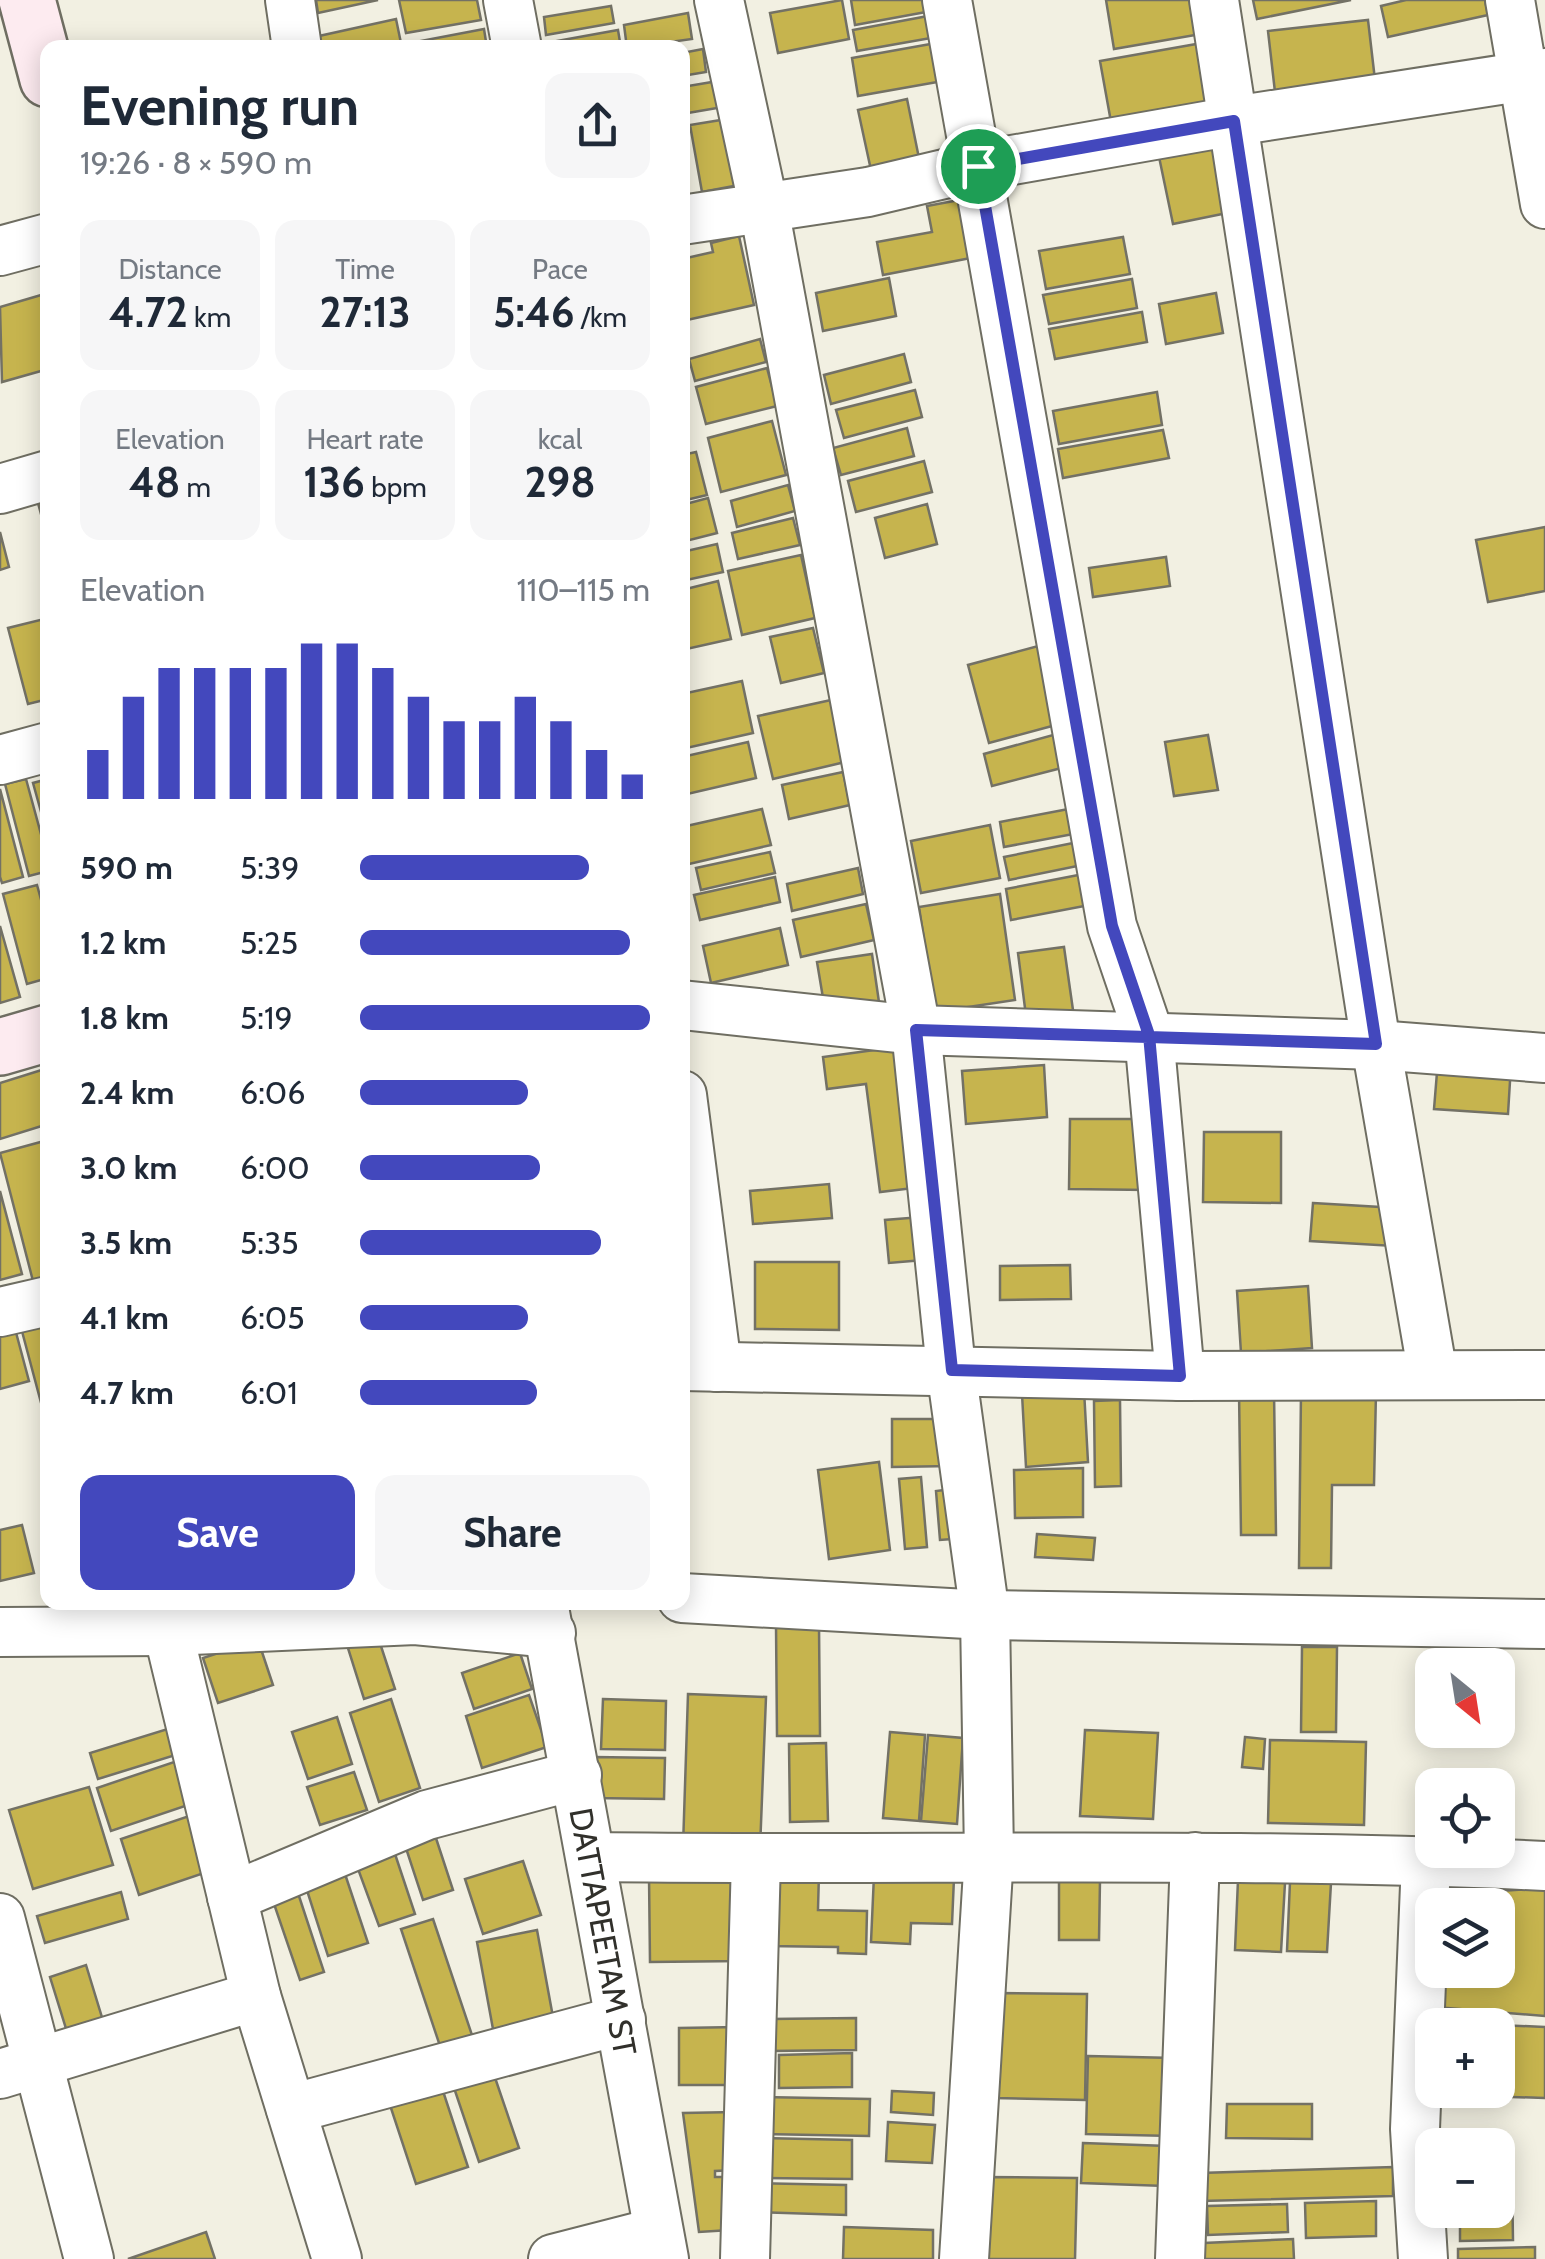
<!DOCTYPE html>
<html lang="en">
<head>
<meta charset="utf-8">
<style>
  :root { --surface:#fff; --page:#f6f6f7; --text:#1f2937; --muted:#747a83; --accent:#4348bd }
  body { margin:0; font-family:Cabin,sans-serif; background:var(--page); color:var(--text); height:100vh; display:flex; flex-direction:column; font-size:38px; white-space:nowrap }
  * { box-sizing:border-box; margin:0 }
  p { font-size:32px; color:var(--muted) }
  .icon { flex:none; width:55px; height:55px; fill:none; stroke:currentColor; stroke-width:2; stroke-linecap:round; stroke-linejoin:round }
  .map { position:relative; flex:1; overflow:hidden }
  .details { position:absolute; left:40px; top:40px; width:650px; height:1570px; display:flex; flex-direction:column; background:var(--surface); border-radius:20px; box-shadow:0 5px 25px #0003 }
  .details>* { flex:none }
  .needle { width:65px; rotate:150deg }
  .controls { position:absolute; left:1415px; top:1648px; display:grid; gap:20px }
  .controls a { display:grid; place-items:center; width:100px; height:100px; border-radius:20px; background:var(--surface); box-shadow:0 5px 25px #0003; font-size:50px }
  .pin { position:absolute; display:grid; place-items:center; width:85px; height:85px; color:#fff; margin:-42px; border:5px solid #fff; border-radius:50%; box-shadow:0 2px 10px #0007 }
  .round { display:grid; place-items:center; flex:none; width:105px; height:105px; border-radius:20px; background:var(--page) }
  .headline { display:flex; align-items:center; justify-content:space-between; height:170px; padding:0 40px }
  h1 { font-size:55px; font-weight:700; line-height:75px }
  .stats { display:grid; grid-template-columns:repeat(3,1fr); gap:15px; height:170px; padding:10px 40px }
  .stats div { display:grid; align-content:center; border-radius:20px; background:var(--page); text-align:center }
  .stats b { font-size:42px; font-weight:700 }
  .stats small { font-size:28px; font-weight:400 }
  .stats p { font-size:28px }
  .chart { height:280px; padding:20px 40px }
  .chart p { display:flex; justify-content:space-between }
  .chart svg { width:100%; height:180px; margin-top:10px; stroke:var(--accent); stroke-width:6 }
  .action { display:flex; gap:20px; margin-top:auto; padding:20px 40px }
  .action a { flex:1; height:115px; border-radius:20px; background:var(--accent); color:#fff; font-size:40px; font-weight:700; line-height:115px; text-align:center }
  .action a+a { background:var(--page); color:var(--text) }
  ul { padding:0 40px; list-style:none; font-size:32px }
  li { display:grid; grid-template-columns:160px 120px 1fr; align-items:center; height:75px }
  li i { height:25px; border-radius:12px; background:var(--accent) }
  .map>svg:first-child { display:block }
  .building { fill:#c6b44e; stroke:#737165; stroke-width:2.5 }
  .lines { fill:none; stroke-linecap:round; stroke-linejoin:round }
  .street-casing { stroke:#6f6e62; stroke-width:52 }
  .secondary-casing { stroke:#6f6e62; stroke-width:60 }
  .street { stroke:#fff; stroke-width:48 }
  .secondary { stroke:#fdebf0; stroke-width:55 }
  .route-casing { stroke:#fff; stroke-width:20 }
  .route { stroke:#4348bd; stroke-width:12 }
  .labels { text-anchor:middle; dominant-baseline:central; stroke-width:8; stroke-linejoin:round; paint-order:stroke }
  .street-label { font-size:32px; fill:#31302b; stroke:#f2f0e2 }
</style>
</head>
<body>
<div class="map">
<svg width="1545" height="2259" viewBox="0 0 1545 2259">
  <rect width="100%" height="100%" fill="#f2f0e2"/>
  <g class="building">
    <path d="M316,0H378L318,13Z"/>
    <path d="M399,0H477L481,20L406,33Z"/>
    <path d="M842,0L849,39L778,53L770,13Z"/>
    <path d="M851,0H947L948,8L855,25Z"/>
    <path d="M1106,0H1195L1201,34L1114,49Z"/>
    <path d="M1253,0H1351L1257,19Z"/>
    <path d="M1406,0H1485L1488,15L1388,37L1381,6Z"/>
    <path d="M611,6L614,23L546,35L544,17Z"/>
    <path d="M688,13L692,39L627,48L624,25Z"/>
    <path d="M944,13L948,35L857,51L853,30Z"/>
    <path d="M396,19L402,48H322L319,36Z"/>
    <path d="M1368,20L1375,80L1275,92L1268,31Z"/>
    <path d="M484,29L487,48H405V44Z"/>
    <path d="M618,30L621,48H547L546,43Z"/>
    <path d="M953,40L960,78L858,96L852,58Z"/>
    <path d="M1202,43L1213,104L1111,122L1100,61Z"/>
    <path d="M703,49L706,72L682,76V53Z"/>
    <path d="M718,81L723,107L682,114V87Z"/>
    <path d="M907,99L922,173L874,184L858,110Z"/>
    <path d="M727,119L739,185L702,192L690,125Z"/>
    <path d="M1217,140L1232,212L1173,224L1158,152Z"/>
    <path d="M970,198L981,256L883,275L877,242L932,232L927,206Z"/>
    <path d="M739,236L754,305L687,320L682,299V259L713,252L711,243Z"/>
    <path d="M1123,237L1130,274L1046,289L1039,251Z"/>
    <path d="M889,278L896,316L823,331L816,293Z"/>
    <path d="M1132,279L1137,308L1049,324L1043,295Z"/>
    <path d="M48,293V369L2,382L0,307Z"/>
    <path d="M1216,293L1223,333L1166,344L1159,304Z"/>
    <path d="M1142,312L1147,342L1055,359L1049,329Z"/>
    <path d="M760,339L766,362L695,381L689,359Z"/>
    <path d="M904,354L911,382L831,404L824,375Z"/>
    <path d="M767,368L777,406L706,424L696,387Z"/>
    <path d="M915,390L922,417L844,438L836,410Z"/>
    <path d="M1157,392L1162,425L1059,444L1053,411Z"/>
    <path d="M772,421L786,475L721,492L708,438Z"/>
    <path d="M907,428L914,456L841,475L833,448Z"/>
    <path d="M1163,430L1169,458L1063,478L1058,449Z"/>
    <path d="M696,452L707,495L682,501V455Z"/>
    <path d="M924,461L932,492L856,512L848,481Z"/>
    <path d="M788,485L795,511L737,527L731,501Z"/>
    <path d="M708,498L717,533L682,542V505Z"/>
    <path d="M48,500V540L38,503Z"/>
    <path d="M927,504L937,544L885,558L875,518Z"/>
    <path d="M793,518L800,545L738,559L732,533Z"/>
    <path d="M1545,527V591L1488,602L1476,540Z"/>
    <path d="M0,532L9,567L0,570Z"/>
    <path d="M717,544L723,572L682,581V552Z"/>
    <path d="M801,555L815,618L742,635L728,571Z"/>
    <path d="M1166,557L1170,586L1093,597L1089,568Z"/>
    <path d="M718,581L731,639L682,650V590Z"/>
    <path d="M48,618V699L28,704L8,628Z"/>
    <path d="M813,628L824,673L781,683L770,637Z"/>
    <path d="M1042,645L1063,723L989,743L968,665Z"/>
    <path d="M742,681L753,733L682,749V694Z"/>
    <path d="M831,700L845,762L773,779L758,716Z"/>
    <path d="M1064,732L1073,765L992,786L984,754Z"/>
    <path d="M1208,735L1218,790L1174,796L1165,742Z"/>
    <path d="M748,742L756,778L683,795L682,757Z"/>
    <path d="M843,772L850,805L789,819L782,785Z"/>
    <path d="M26,779L48,860V871L29,876L5,784Z"/>
    <path d="M48,779V837L33,783Z"/>
    <path d="M0,789L23,877L2,883L0,877Z"/>
    <path d="M1079,807L1084,832L1004,847L1000,822Z"/>
    <path d="M762,809L771,845L689,864L682,827Z"/>
    <path d="M990,825L1000,878L921,893L911,841Z"/>
    <path d="M1088,840L1092,863L1009,880L1004,857Z"/>
    <path d="M770,852L775,873L701,890L696,868Z"/>
    <path d="M858,868L863,894L792,911L787,884Z"/>
    <path d="M1094,872L1100,903L1011,920L1006,889Z"/>
    <path d="M775,877L780,902L700,920L694,895Z"/>
    <path d="M37,885L48,925V978L27,984L3,894Z"/>
    <path d="M1000,894L1015,1000L935,1012L919,907Z"/>
    <path d="M866,904L874,940L801,957L793,920Z"/>
    <path d="M0,926L20,997L0,1003Z"/>
    <path d="M780,928L788,965L711,983L703,946Z"/>
    <path d="M1064,947L1073,1010L1026,1016L1018,953Z"/>
    <path d="M872,954L880,1009L825,1010L817,962Z"/>
    <path d="M904,1046L922,1187L880,1192L866,1084L827,1089L823,1057Z"/>
    <path d="M1438,1060L1511,1065L1508,1114L1434,1109Z"/>
    <path d="M1044,1065L1047,1117L966,1124L962,1071Z"/>
    <path d="M48,1068V1124L0,1139V1083Z"/>
    <path d="M1070,1119H1149L1148,1190L1069,1189Z"/>
    <path d="M1204,1132H1281V1203L1203,1202Z"/>
    <path d="M48,1140V1281L34,1285L0,1153Z"/>
    <path d="M829,1184L832,1218L753,1224L750,1191Z"/>
    <path d="M0,1191L22,1274L0,1280Z"/>
    <path d="M1313,1203L1397,1208L1394,1246L1310,1241Z"/>
    <path d="M921,1217L923,1260L889,1263L885,1220Z"/>
    <path d="M755,1262H839V1330L755,1329Z"/>
    <path d="M1070,1265L1071,1299L1000,1300V1266Z"/>
    <path d="M1308,1286L1312,1348L1241,1353L1237,1291Z"/>
    <path d="M48,1313V1429L19,1320Z"/>
    <path d="M14,1325L29,1381L0,1389V1329Z"/>
    <path d="M1084,1390L1088,1462L1026,1467L1022,1394Z"/>
    <path d="M1239,1391H1274L1276,1535H1241Z"/>
    <path d="M1301,1392H1376L1374,1485H1332L1331,1568H1299Z"/>
    <path d="M1120,1400L1121,1486L1095,1487L1094,1401Z"/>
    <path d="M892,1419H950L951,1466L892,1467Z"/>
    <path d="M879,1462L890,1550L829,1559L818,1470Z"/>
    <path d="M1083,1468V1517L1015,1518L1014,1470Z"/>
    <path d="M921,1477L927,1547L905,1549L899,1479Z"/>
    <path d="M960,1488L965,1538L940,1540L936,1491Z"/>
    <path d="M22,1525L34,1573L0,1581V1530Z"/>
    <path d="M1037,1534L1095,1538L1093,1560L1035,1557Z"/>
    <path d="M776,1625H819L820,1736H777Z"/>
    <path d="M377,1634L395,1689L364,1699L347,1645Z"/>
    <path d="M258,1640L273,1685L218,1703L203,1658Z"/>
    <path d="M1302,1647H1337L1336,1732H1301Z"/>
    <path d="M520,1653L532,1689L474,1709L462,1673Z"/>
    <path d="M688,1694L766,1697L760,1849L683,1847Z"/>
    <path d="M529,1695L547,1747L482,1768L466,1716Z"/>
    <path d="M391,1699L420,1788L379,1802L350,1713Z"/>
    <path d="M603,1699L666,1701L665,1750L601,1749Z"/>
    <path d="M337,1717L352,1764L308,1779L292,1732Z"/>
    <path d="M174,1727L182,1753L98,1779L90,1753Z"/>
    <path d="M1085,1730L1158,1733L1153,1819L1080,1816Z"/>
    <path d="M890,1732L925,1735L919,1821L883,1818Z"/>
    <path d="M928,1735L963,1738L957,1824L921,1821Z"/>
    <path d="M1245,1737L1265,1739L1263,1769L1242,1767Z"/>
    <path d="M1270,1740L1366,1742L1364,1825L1268,1823Z"/>
    <path d="M826,1743L828,1821L790,1822L789,1744Z"/>
    <path d="M593,1757L665,1758L664,1799L593,1798Z"/>
    <path d="M180,1760L194,1803L111,1831L97,1788Z"/>
    <path d="M354,1772L367,1810L320,1825L307,1787Z"/>
    <path d="M89,1787L113,1865L33,1889L9,1810Z"/>
    <path d="M195,1814L213,1870L139,1895L121,1839Z"/>
    <path d="M432,1826L453,1890L423,1900L402,1836Z"/>
    <path d="M392,1845L415,1914L379,1926L354,1858Z"/>
    <path d="M523,1861L541,1915L483,1934L465,1879Z"/>
    <path d="M343,1868L368,1943L328,1956L304,1881Z"/>
    <path d="M770,1871L819,1872L818,1910L867,1911L866,1954L838,1953V1947L768,1946Z"/>
    <path d="M740,1874L742,1961L650,1962L649,1876Z"/>
    <path d="M874,1875L954,1878L952,1924L911,1923L910,1944L871,1942Z"/>
    <path d="M1059,1880H1100L1099,1940H1059Z"/>
    <path d="M1238,1880L1285,1883L1281,1952L1235,1950Z"/>
    <path d="M1290,1882L1331,1883L1327,1952L1287,1951Z"/>
    <path d="M1545,1888V2016L1435,2007L1437,1970H1498V1905H1441V1895Z"/>
    <path d="M297,1890L324,1972L300,1980L272,1898Z"/>
    <path d="M121,1892L128,1919L45,1943L37,1916Z"/>
    <path d="M433,1919L478,2053L446,2064L401,1929Z"/>
    <path d="M537,1930L555,2028L495,2040L477,1942Z"/>
    <path d="M86,1965L104,2024L68,2035L50,1977Z"/>
    <path d="M997,1993L1087,1994L1085,2100L994,2098Z"/>
    <path d="M856,2018V2050L770,2051V2019Z"/>
    <path d="M1498,2025L1545,2027V2098L1452,2095V2090H1498Z"/>
    <path d="M738,2027V2085H679V2028Z"/>
    <path d="M852,2053V2087L779,2088V2055Z"/>
    <path d="M1088,2056L1174,2058L1172,2136L1086,2134Z"/>
    <path d="M490,2063L519,2148L479,2162L450,2076Z"/>
    <path d="M440,2082L468,2167L416,2184L388,2099Z"/>
    <path d="M892,2091L934,2093L933,2115L891,2112Z"/>
    <path d="M760,2097L870,2099L869,2136L759,2134Z"/>
    <path d="M1227,2104H1312V2139L1226,2138Z"/>
    <path d="M736,2112V2170L715,2171V2177H730V2230L699,2232L683,2113Z"/>
    <path d="M888,2122L935,2125L932,2163L886,2161Z"/>
    <path d="M761,2138L852,2140V2179L760,2178Z"/>
    <path d="M1083,2143L1167,2146L1165,2186L1081,2183Z"/>
    <path d="M1393,2167V2196L1201,2201L1200,2173Z"/>
    <path d="M983,2177L1077,2178L1075,2259H982Z"/>
    <path d="M1498,2178H1512L1513,2240L1460,2241V2210H1498Z"/>
    <path d="M755,2183L846,2185V2215L755,2212Z"/>
    <path d="M1376,2201V2236L1306,2238L1305,2203Z"/>
    <path d="M1287,2204L1288,2232L1208,2235L1207,2206Z"/>
    <path d="M844,2227L933,2230V2259H843Z"/>
    <path d="M206,2232L215,2259H128Z"/>
    <path d="M1293,2239L1294,2259H1204V2243Z"/>
    <path d="M1535,2247V2259H1458V2249Z"/>
  </g>
  <g class="lines">
    <g class="street-casing">
      <g id="street">
        <path d="M290,0L297,48"/>
        <path d="M508,0L517,48"/>
        <path d="M719,0L764,208L916,1030L951,1369L985,1615L989,1855L964,2259"/>
        <path d="M947,0L1112,926L1149,1035L1180,1376"/>
        <path d="M1214,0L1376,1045L1433,1375"/>
        <path d="M1510,0L1545,204"/>
        <path d="M682,220L868,192L978,166L1234,121L1545,73"/>
        <path d="M0,251L48,238"/>
        <path d="M0,489L48,475"/>
        <path d="M0,760L48,747"/>
        <path d="M682,1005L916,1030L1376,1045L1545,1058"/>
        <path d="M682,1095L717,1367"/>
        <path d="M0,1312L48,1301"/>
        <path d="M682,1366L1180,1376L1545,1375"/>
        <path d="M682,1598L985,1615L1545,1624"/>
        <path d="M161,1602L256,1996L337,2259"/>
        <path id="s1" d="M543,1602L664,2259"/>
        <path d="M0,1632L169,1631L415,1620L551,1633"/>
        <path d="M592,1857C910,1861 1227,1851 1545,1866"/>
        <path d="M232,1897L427,1815L577,1775"/>
        <path d="M0,1918L89,2259"/>
        <path d="M0,2074L256,1996"/>
        <path d="M291,2109L621,2020"/>
        <path d="M553,2259L658,2232"/>
        <path d="M745,2259L756,1859"/>
        <path d="M1180,2259L1195,1857"/>
        <path d="M1423,2259L1415,2129L1426,1861"/>
      </g>
    </g>
    <g class="secondary-casing">
      <g id="secondary">
        <path d="M27,0L48,79"/>
        <path d="M0,1047L48,1033"/>
      </g>
    </g>
    <use href="#street" class="street"/>
    <use href="#secondary" class="secondary"/>
  </g>
  <g class="lines">
    <g class="route-casing">
      <path id="route" d="M978,166L1112,926L1149,1035L1180,1376L952,1370L916,1030L1376,1044L1234,121L978,166"/>
    </g>
    <use href="#route" class="route"/>
  </g>
  <g class="labels">
    <g class="street-label">
      <text stroke="none"><textPath href="#s1" startOffset="335">DATTAPEETAM ST</textPath></text>
    </g>
  </g>
</svg>
<div class="controls">
<a><svg class="needle" viewBox="-14 -14 28 28"><path d="M0-13l5 13h-10z" fill="#e53935"/><path d="M0 13l5-13h-10z" fill="#747a83"/></svg></a>
<a><svg class="icon" aria-label="locate" viewBox="0 0 24 24"><circle cx="12" cy="12" r="6"/><path d="M12 2v4M12 18v4M2 12h4M18 12h4"/></svg></a>
<a><svg class="icon" aria-label="layers" viewBox="0 0 24 24"><path d="M12 4l9 5-9 5-9-5zM3 14l9 5 9-5"/></svg></a>
<a>+</a>
<a>−</a>
</div>
<div class="pin" style="left:978px;top:166px;background:#1e9e55"><svg class="icon" aria-label="arrive" viewBox="0 0 24 24"><path d="M6 21V4h12l-3 4 3 4H6"/></svg></div>
<section class="details">
<div class="headline"><div><h1>Evening run</h1><p>19:26 · 8 × 590 m</p></div><a class="round"><svg class="icon" aria-label="share" viewBox="0 0 24 24"><path d="M12 15V3M7 8l5-5 5 5M5 13v7h14v-7"/></svg></a></div>
<div class="stats">
<div><p>Distance</p><b>4.72<small> km</small></b></div>
<div><p>Time</p><b>27:13</b></div>
<div><p>Pace</p><b>5:46<small> /km</small></b></div>
</div>
<div class="stats">
<div><p>Elevation</p><b>48<small> m</small></b></div>
<div><p>Heart rate</p><b>136<small> bpm</small></b></div>
<div><p>kcal</p><b>298</b></div>
</div>
<div class="chart"><p><span>Elevation</span>110–115 m</p>
<svg viewBox="0 0 160 44" preserveAspectRatio="none"><path d="M5 44V32M15 44V19M25 44V12M35 44V12M45 44V12M55 44V12M65 44V6M75 44V6M85 44V12M95 44V19M105 44V25M115 44V25M125 44V19M135 44V25M145 44V32M155 44V38"/></svg>
</div>
<ul>
<li><b>590 m</b>5:39<i style="width:79%"></i></li>
<li><b>1.2 km</b>5:25<i style="width:93%"></i></li>
<li><b>1.8 km</b>5:19<i style="width:100%"></i></li>
<li><b>2.4 km</b>6:06<i style="width:58%"></i></li>
<li><b>3.0 km</b>6:00<i style="width:62%"></i></li>
<li><b>3.5 km</b>5:35<i style="width:83%"></i></li>
<li><b>4.1 km</b>6:05<i style="width:58%"></i></li>
<li><b>4.7 km</b>6:01<i style="width:61%"></i></li>
</ul>
<div class="action"><a>Save</a><a>Share</a></div>
</section>
</div>
</body>
</html>
